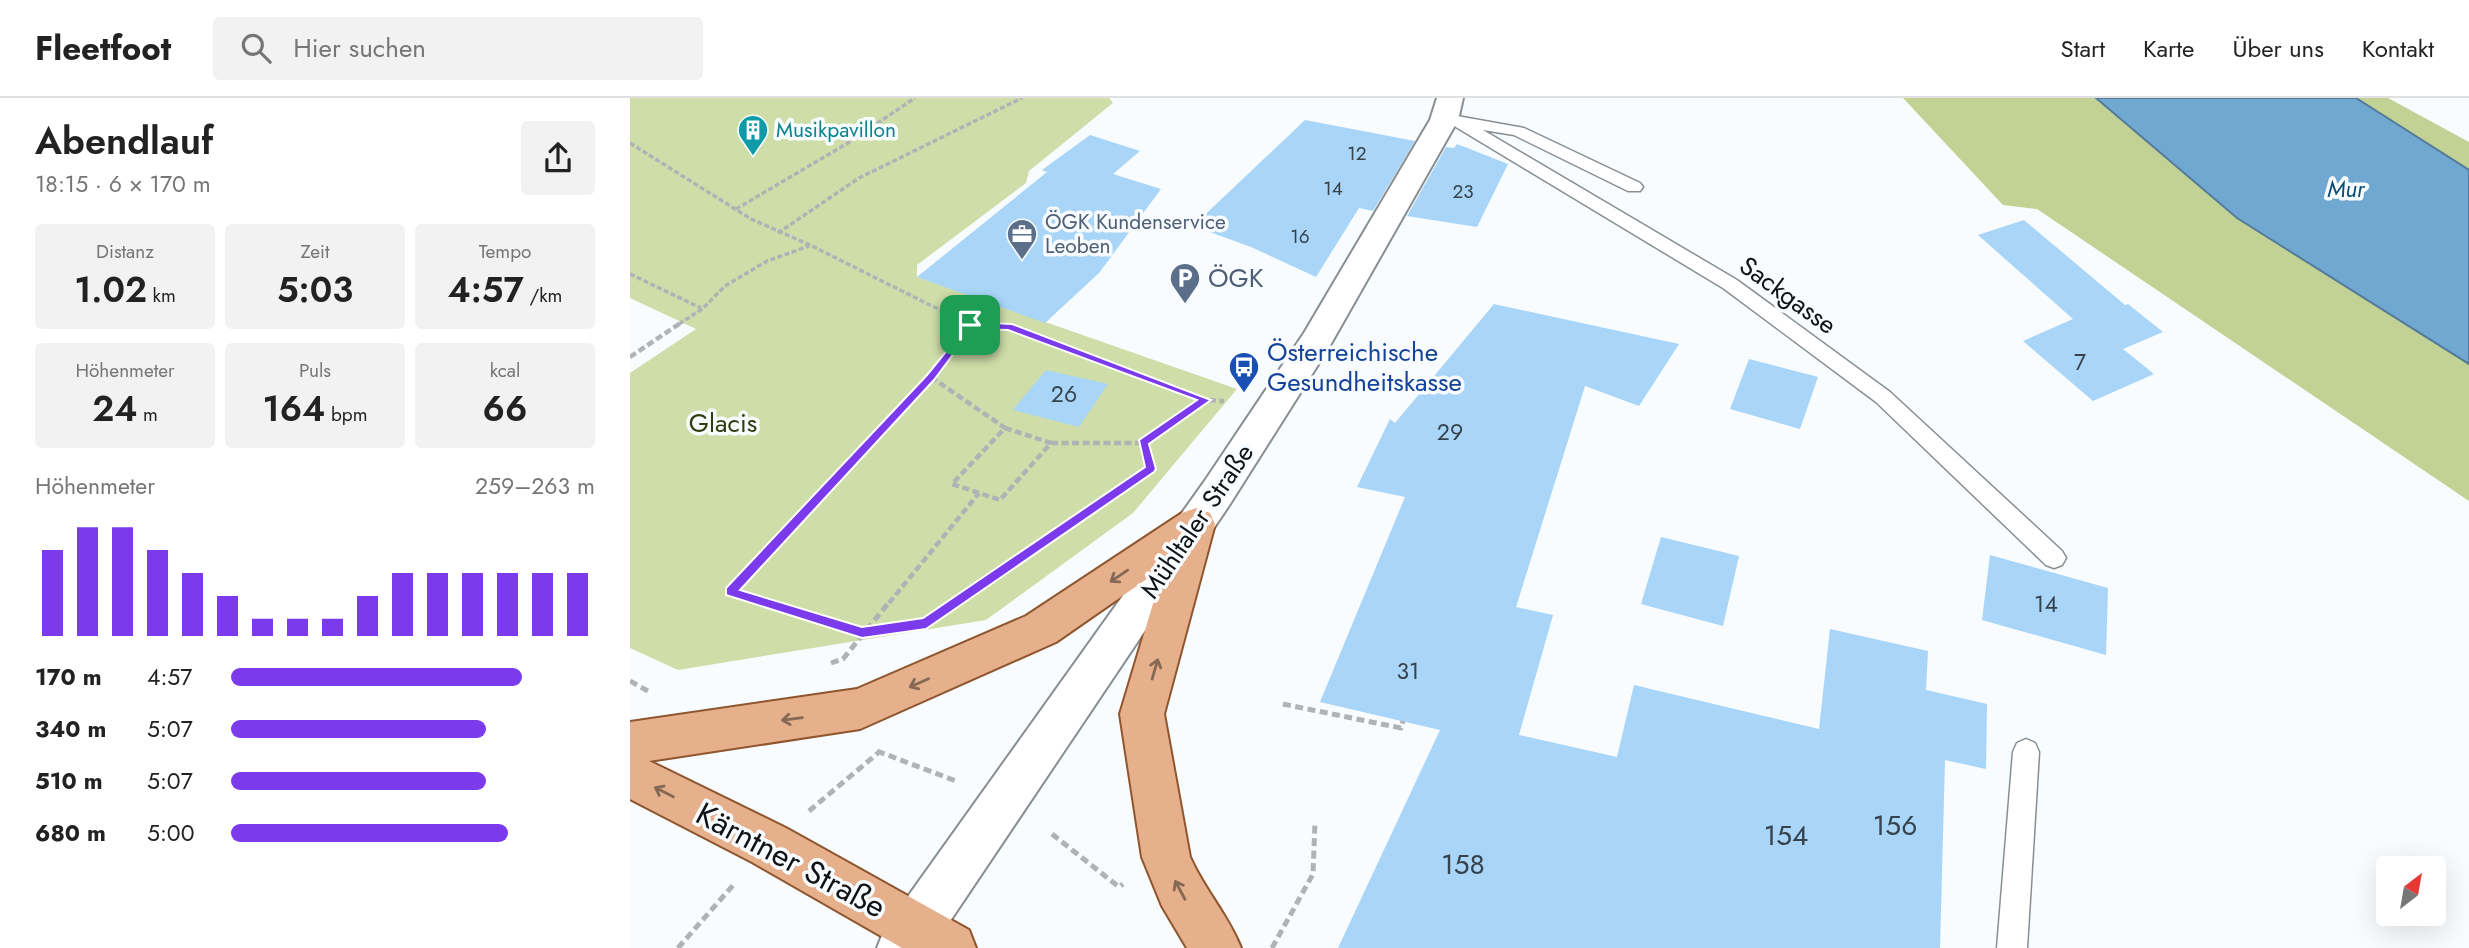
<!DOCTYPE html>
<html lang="de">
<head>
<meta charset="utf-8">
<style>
  :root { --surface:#fff; --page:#f2f2f2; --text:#222; --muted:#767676; --line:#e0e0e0; --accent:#7c3aed }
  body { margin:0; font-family:Jost,sans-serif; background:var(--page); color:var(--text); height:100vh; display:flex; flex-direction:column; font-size:26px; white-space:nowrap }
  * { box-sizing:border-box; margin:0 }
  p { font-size:23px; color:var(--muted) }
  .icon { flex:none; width:38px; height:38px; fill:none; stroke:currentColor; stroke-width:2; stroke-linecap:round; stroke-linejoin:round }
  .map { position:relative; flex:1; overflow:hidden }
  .panel { display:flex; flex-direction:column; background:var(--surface); width:630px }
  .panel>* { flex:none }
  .needle { width:46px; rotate:31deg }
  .tools { position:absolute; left:1746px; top:758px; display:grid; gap:14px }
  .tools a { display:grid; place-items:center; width:70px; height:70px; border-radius:7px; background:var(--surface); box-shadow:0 7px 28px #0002; font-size:35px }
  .pin { position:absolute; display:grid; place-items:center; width:60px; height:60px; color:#fff; margin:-30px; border-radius:14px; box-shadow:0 4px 10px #0006 }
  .round { display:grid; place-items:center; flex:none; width:74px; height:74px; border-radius:7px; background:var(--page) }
  .headline { display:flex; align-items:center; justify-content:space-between; height:119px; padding:0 35px }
  h1 { font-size:38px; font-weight:600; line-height:52px }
  .stats { display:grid; grid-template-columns:repeat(3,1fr); gap:10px; height:119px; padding:7px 35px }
  .stats div { display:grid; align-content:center; border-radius:7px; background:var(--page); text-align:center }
  .stats b { font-size:35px; font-weight:600 }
  .stats small { font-size:19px; font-weight:400 }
  .stats p { font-size:19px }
  .chart { height:196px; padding:14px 35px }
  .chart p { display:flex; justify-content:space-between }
  .chart svg { width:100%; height:126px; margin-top:7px; stroke:var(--accent); stroke-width:6 }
  ul { padding:0 35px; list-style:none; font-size:23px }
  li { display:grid; grid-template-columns:112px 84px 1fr; align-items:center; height:52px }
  li i { height:18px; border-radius:9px; background:var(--accent) }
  header { display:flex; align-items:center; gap:42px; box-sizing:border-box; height:98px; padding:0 35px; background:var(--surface); border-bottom:2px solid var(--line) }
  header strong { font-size:33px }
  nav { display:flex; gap:38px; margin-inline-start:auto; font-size:24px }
  .search { width:490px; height:63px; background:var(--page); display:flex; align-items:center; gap:18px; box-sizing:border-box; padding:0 24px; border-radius:7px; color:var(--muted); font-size:26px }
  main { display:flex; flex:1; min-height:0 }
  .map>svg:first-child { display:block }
  .green { fill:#cfdda9 }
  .forest { fill:#c1d294 }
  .water { fill:#71a8d2; stroke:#547b99; stroke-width:2 }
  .building { fill:#a8d5f8 }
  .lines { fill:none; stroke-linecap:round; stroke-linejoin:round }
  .service-casing { stroke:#898e91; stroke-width:3 }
  .minor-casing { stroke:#898e91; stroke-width:4 }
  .primary-casing { stroke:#8f562e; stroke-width:4 }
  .path-far2 { stroke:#afb3b5; stroke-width:3.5; stroke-dasharray:5 2.5; stroke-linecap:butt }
  .path-far1 { stroke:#afb3b5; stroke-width:4.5; stroke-dasharray:7 3.5; stroke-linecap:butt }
  .path { stroke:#afb3b5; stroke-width:5; stroke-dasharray:8 4.5; stroke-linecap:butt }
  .service { fill:#fff; fill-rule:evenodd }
  .minor { fill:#fff; fill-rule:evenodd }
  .primary { fill:#e5b08b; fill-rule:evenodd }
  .oneway { stroke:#856955 }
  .route { fill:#7c3aed; stroke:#fff; stroke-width:2; fill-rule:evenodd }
  .labels { text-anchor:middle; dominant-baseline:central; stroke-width:7; stroke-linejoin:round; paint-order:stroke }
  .far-number-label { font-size:19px; fill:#36434c }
  .far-culture-label { font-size:21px; fill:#0d838f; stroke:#f8fcff; text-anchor:start }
  .far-service-label { font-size:21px; fill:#4e5e75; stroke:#f8fcff; text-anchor:start }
  .far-water-label { font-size:23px; font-style:italic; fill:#0a4d76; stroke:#f8fcff }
  .number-label { font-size:23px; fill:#36434c }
  .service-label { font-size:26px; fill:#4e5e75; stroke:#f8fcff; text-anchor:start }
  .street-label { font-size:26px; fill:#101213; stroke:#f8fcff }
  .transit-label { font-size:26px; fill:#164399; stroke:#f8fcff; text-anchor:start }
  .park-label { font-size:26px; fill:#323b0d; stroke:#f8fcff }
  .near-number-label { font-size:28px; fill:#36434c }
  .near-street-label { font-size:32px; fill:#101213; stroke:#f8fcff }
</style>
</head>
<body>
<header>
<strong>Fleetfoot</strong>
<div class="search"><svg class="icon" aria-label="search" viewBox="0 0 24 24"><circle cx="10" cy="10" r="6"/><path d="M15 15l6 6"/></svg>Hier suchen</div>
<nav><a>Start</a><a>Karte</a><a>Über uns</a><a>Kontakt</a></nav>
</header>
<main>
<section class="panel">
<div class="headline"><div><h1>Abendlauf</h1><p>18:15 · 6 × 170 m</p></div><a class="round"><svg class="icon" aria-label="share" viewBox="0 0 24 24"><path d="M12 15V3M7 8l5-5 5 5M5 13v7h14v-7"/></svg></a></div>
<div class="stats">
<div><p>Distanz</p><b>1.02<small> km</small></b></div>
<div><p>Zeit</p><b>5:03</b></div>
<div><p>Tempo</p><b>4:57<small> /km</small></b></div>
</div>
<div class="stats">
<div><p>Höhenmeter</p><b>24<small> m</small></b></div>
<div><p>Puls</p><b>164<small> bpm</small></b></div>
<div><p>kcal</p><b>66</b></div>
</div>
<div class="chart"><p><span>Höhenmeter</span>259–263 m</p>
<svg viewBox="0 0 160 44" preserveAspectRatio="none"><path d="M5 44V14M15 44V6M25 44V6M35 44V14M45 44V22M55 44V30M65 44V38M75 44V38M85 44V38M95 44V30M105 44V22M115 44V22M125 44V22M135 44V22M145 44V22M155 44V22"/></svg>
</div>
<ul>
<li><b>170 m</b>4:57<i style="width:80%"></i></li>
<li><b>340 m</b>5:07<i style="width:70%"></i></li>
<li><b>510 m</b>5:07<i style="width:70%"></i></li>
<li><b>680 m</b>5:00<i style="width:76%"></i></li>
</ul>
</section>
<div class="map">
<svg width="1839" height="850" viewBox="0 0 1839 850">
  <rect width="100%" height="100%" fill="#f8fcff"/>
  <path class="green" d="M0,0H479L483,5L399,73L396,85L287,167V179L607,291L503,415L356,522L48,572L0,550V275L66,231L0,200Z"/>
  <g class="forest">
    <path d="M1273,0H1466L1607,120L1839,266V403L1407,111L1373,107Z"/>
    <path d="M1726,0H1758L1839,44V72Z"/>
  </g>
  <path class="water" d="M1466,0H1726L1839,72V266L1607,120Z"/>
  <g class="building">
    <path d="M675,22L785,43L743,113L729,110L686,179L621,149L563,128Z"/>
    <path d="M460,37L510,53L483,76L531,91L469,175L415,225L287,179L417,74L412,72Z"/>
    <path d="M827,46L878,66L847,129L777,118L816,49L824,50Z"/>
    <path d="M1394,122L1495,207L1498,206L1533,234L1493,251L1524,276L1463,303L1393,243L1443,221L1348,137Z"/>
    <path d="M864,206L1049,246L1009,308L955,288L886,509L923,517L889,637L987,659L1004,587L1189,631L1200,531L1298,553L1296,592L1357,606L1356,671L1315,662L1310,850H708L810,632L690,604L775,399L727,389L760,321L765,325Z"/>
    <path d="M1119,261L1188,279L1170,331L1100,311Z"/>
    <path d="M416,272L478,286L449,329L383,312Z"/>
    <path d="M1031,439L1109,458L1093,528L1011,506Z"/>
    <path d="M1360,457L1478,490L1476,557L1352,522Z"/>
  </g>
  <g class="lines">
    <g class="service-casing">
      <g id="service">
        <path d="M827,18L894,30L1010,85L1013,89L1010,93H998L884,37L853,32L1107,182L1260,294L1432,453L1436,460L1432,467L1424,470L1416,467L1246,304L1093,190L821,26L819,23Z"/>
        <path d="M1396,641L1405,645L1409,654L1397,850H1367L1383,654L1387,645Z"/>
      </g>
    </g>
    <g class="minor-casing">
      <path id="minor" d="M807,0H833L828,22L698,251L600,406L302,850H247L254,832L574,384L674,235L800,22Z"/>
    </g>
    <g class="primary-casing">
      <path id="primary" d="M566,410L580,415L585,426L534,616L560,759C574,791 598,817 611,850H557L532,808L512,759L490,616L534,469L426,544L230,631L19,663L156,730L339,832L346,850H272L122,764L0,701V624L227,591L396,518L552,415Z"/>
    </g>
    <g class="path-far2">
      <path d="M0,45L121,121L180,147L338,226"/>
      <path d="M106,111L218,45L285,0"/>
      <path d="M148,135L229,80L392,0"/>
      <path d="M0,176L71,210"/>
      <path d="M49,226L72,211L95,188L137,163L179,148"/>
    </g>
    <g class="path-far1">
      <path d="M340,227L379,229L576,302L594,303"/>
      <path d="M0,259L52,224"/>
      <path d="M301,279L375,330"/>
      <path d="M375,330L421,345L370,402L322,386Z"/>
      <path d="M421,345H513L575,302"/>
      <path d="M136,505L100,494L301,279L340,227L335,224"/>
      <path d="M259,505L349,395"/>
      <path d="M325,505L520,371L513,345"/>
    </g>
    <g class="path">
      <path d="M130,503L232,535L296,525L327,503"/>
      <path d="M201,565L213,561L260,503"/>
      <path d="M0,583L18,593"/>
      <path d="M653,606L771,630L773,623"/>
      <path d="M247,653L326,683"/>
      <path d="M179,713L248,655"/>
      <path d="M422,736L489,789L493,786"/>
      <path d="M48,850L105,785"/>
      <path d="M642,850L683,776L685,724"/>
    </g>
    <use href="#service" class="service"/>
    <use href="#minor" class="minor"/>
    <use href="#primary" class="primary"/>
  </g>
  <defs><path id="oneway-shaft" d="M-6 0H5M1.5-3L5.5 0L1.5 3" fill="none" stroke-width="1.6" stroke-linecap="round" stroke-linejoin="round" transform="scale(1.75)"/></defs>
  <g class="oneway">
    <use href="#oneway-shaft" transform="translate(489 478) rotate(146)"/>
    <use href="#oneway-shaft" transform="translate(525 571) rotate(-74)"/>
    <use href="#oneway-shaft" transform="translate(289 585) rotate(156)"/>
    <use href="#oneway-shaft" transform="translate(162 621) rotate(172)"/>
    <use href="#oneway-shaft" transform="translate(34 694) rotate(-153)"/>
    <use href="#oneway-shaft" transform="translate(550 792) rotate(-118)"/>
  </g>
  <path class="route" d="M340,224L382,226L581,302L519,346L526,371L524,374L296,531L232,540L96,497V490L297,277ZM342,231L378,232L567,302L509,342L515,369L293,520L232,529L110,492L304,282Z"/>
  <defs>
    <g id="building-pin" transform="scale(1.575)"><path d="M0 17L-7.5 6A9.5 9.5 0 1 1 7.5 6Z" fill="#0f9aa8" stroke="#f8fcff"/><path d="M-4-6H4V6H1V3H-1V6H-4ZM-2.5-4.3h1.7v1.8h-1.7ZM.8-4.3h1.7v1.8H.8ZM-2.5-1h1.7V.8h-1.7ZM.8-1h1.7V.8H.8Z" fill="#fff"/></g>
    <g id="office-pin" transform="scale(1.575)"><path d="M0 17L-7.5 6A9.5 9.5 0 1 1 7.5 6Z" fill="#5c6f8a" stroke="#f8fcff"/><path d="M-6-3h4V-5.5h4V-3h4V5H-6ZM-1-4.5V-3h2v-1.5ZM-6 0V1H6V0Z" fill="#fff"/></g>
    <g id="parking-pin" transform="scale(1.575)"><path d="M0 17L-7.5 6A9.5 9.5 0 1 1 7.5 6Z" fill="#5c6f8a" stroke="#f8fcff"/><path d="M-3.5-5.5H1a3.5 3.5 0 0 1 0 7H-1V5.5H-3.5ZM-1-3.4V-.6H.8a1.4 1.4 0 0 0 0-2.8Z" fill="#fff"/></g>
    <g id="bus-pin" transform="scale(1.575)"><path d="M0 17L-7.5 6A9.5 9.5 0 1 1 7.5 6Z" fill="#1a4fb4" stroke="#f8fcff"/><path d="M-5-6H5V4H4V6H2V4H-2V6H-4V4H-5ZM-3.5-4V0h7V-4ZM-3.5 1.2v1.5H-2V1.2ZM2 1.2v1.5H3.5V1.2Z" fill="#fff"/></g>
  </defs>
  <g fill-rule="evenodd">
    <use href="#building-pin" x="123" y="32"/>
    <use href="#office-pin" x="392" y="136"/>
    <use href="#parking-pin" x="555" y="180"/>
    <use href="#bus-pin" x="614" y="269"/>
  </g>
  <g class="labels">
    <g class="far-number-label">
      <text x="727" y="55">12</text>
      <text x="703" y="90">14</text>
      <text x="833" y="93">23</text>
      <text x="670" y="138">16</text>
    </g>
    <g class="far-culture-label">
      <text x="146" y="32">Musikpavillon</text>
    </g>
    <g class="far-service-label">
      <text x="415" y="124">ÖGK Kundenservice<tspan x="415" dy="24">Leoben</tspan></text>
    </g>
    <g class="far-water-label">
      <text x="1716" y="91">Mur</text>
    </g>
    <g class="number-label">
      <text x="1450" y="264">7</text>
      <text x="434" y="296">26</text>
      <text x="820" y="334">29</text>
      <text x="1416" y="506">14</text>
      <text x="778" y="573">31</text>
    </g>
    <g class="service-label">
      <text x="578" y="180">ÖGK</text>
    </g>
    <g class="street-label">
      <text transform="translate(1158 197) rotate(36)">Sackgasse</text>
      <text transform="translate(567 423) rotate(-56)">Mühltaler Straße</text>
    </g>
    <g class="transit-label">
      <text x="637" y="254">Österreichische<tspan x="637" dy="30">Gesundheitskasse</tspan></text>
    </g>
    <g class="park-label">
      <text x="93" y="325">Glacis</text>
    </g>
    <g class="near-number-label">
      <text x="1265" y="727">156</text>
      <text x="1156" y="737">154</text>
      <text x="833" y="766">158</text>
    </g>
    <g class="near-street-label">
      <text transform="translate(161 762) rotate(28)">Kärntner Straße</text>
    </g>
  </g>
</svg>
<div class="tools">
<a><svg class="needle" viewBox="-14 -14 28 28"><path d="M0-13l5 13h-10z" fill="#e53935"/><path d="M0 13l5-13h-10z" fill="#767676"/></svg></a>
</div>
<div class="pin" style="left:340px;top:227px;background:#1e9e55"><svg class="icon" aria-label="arrive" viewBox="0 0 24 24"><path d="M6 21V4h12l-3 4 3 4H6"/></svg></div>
</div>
</main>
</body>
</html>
